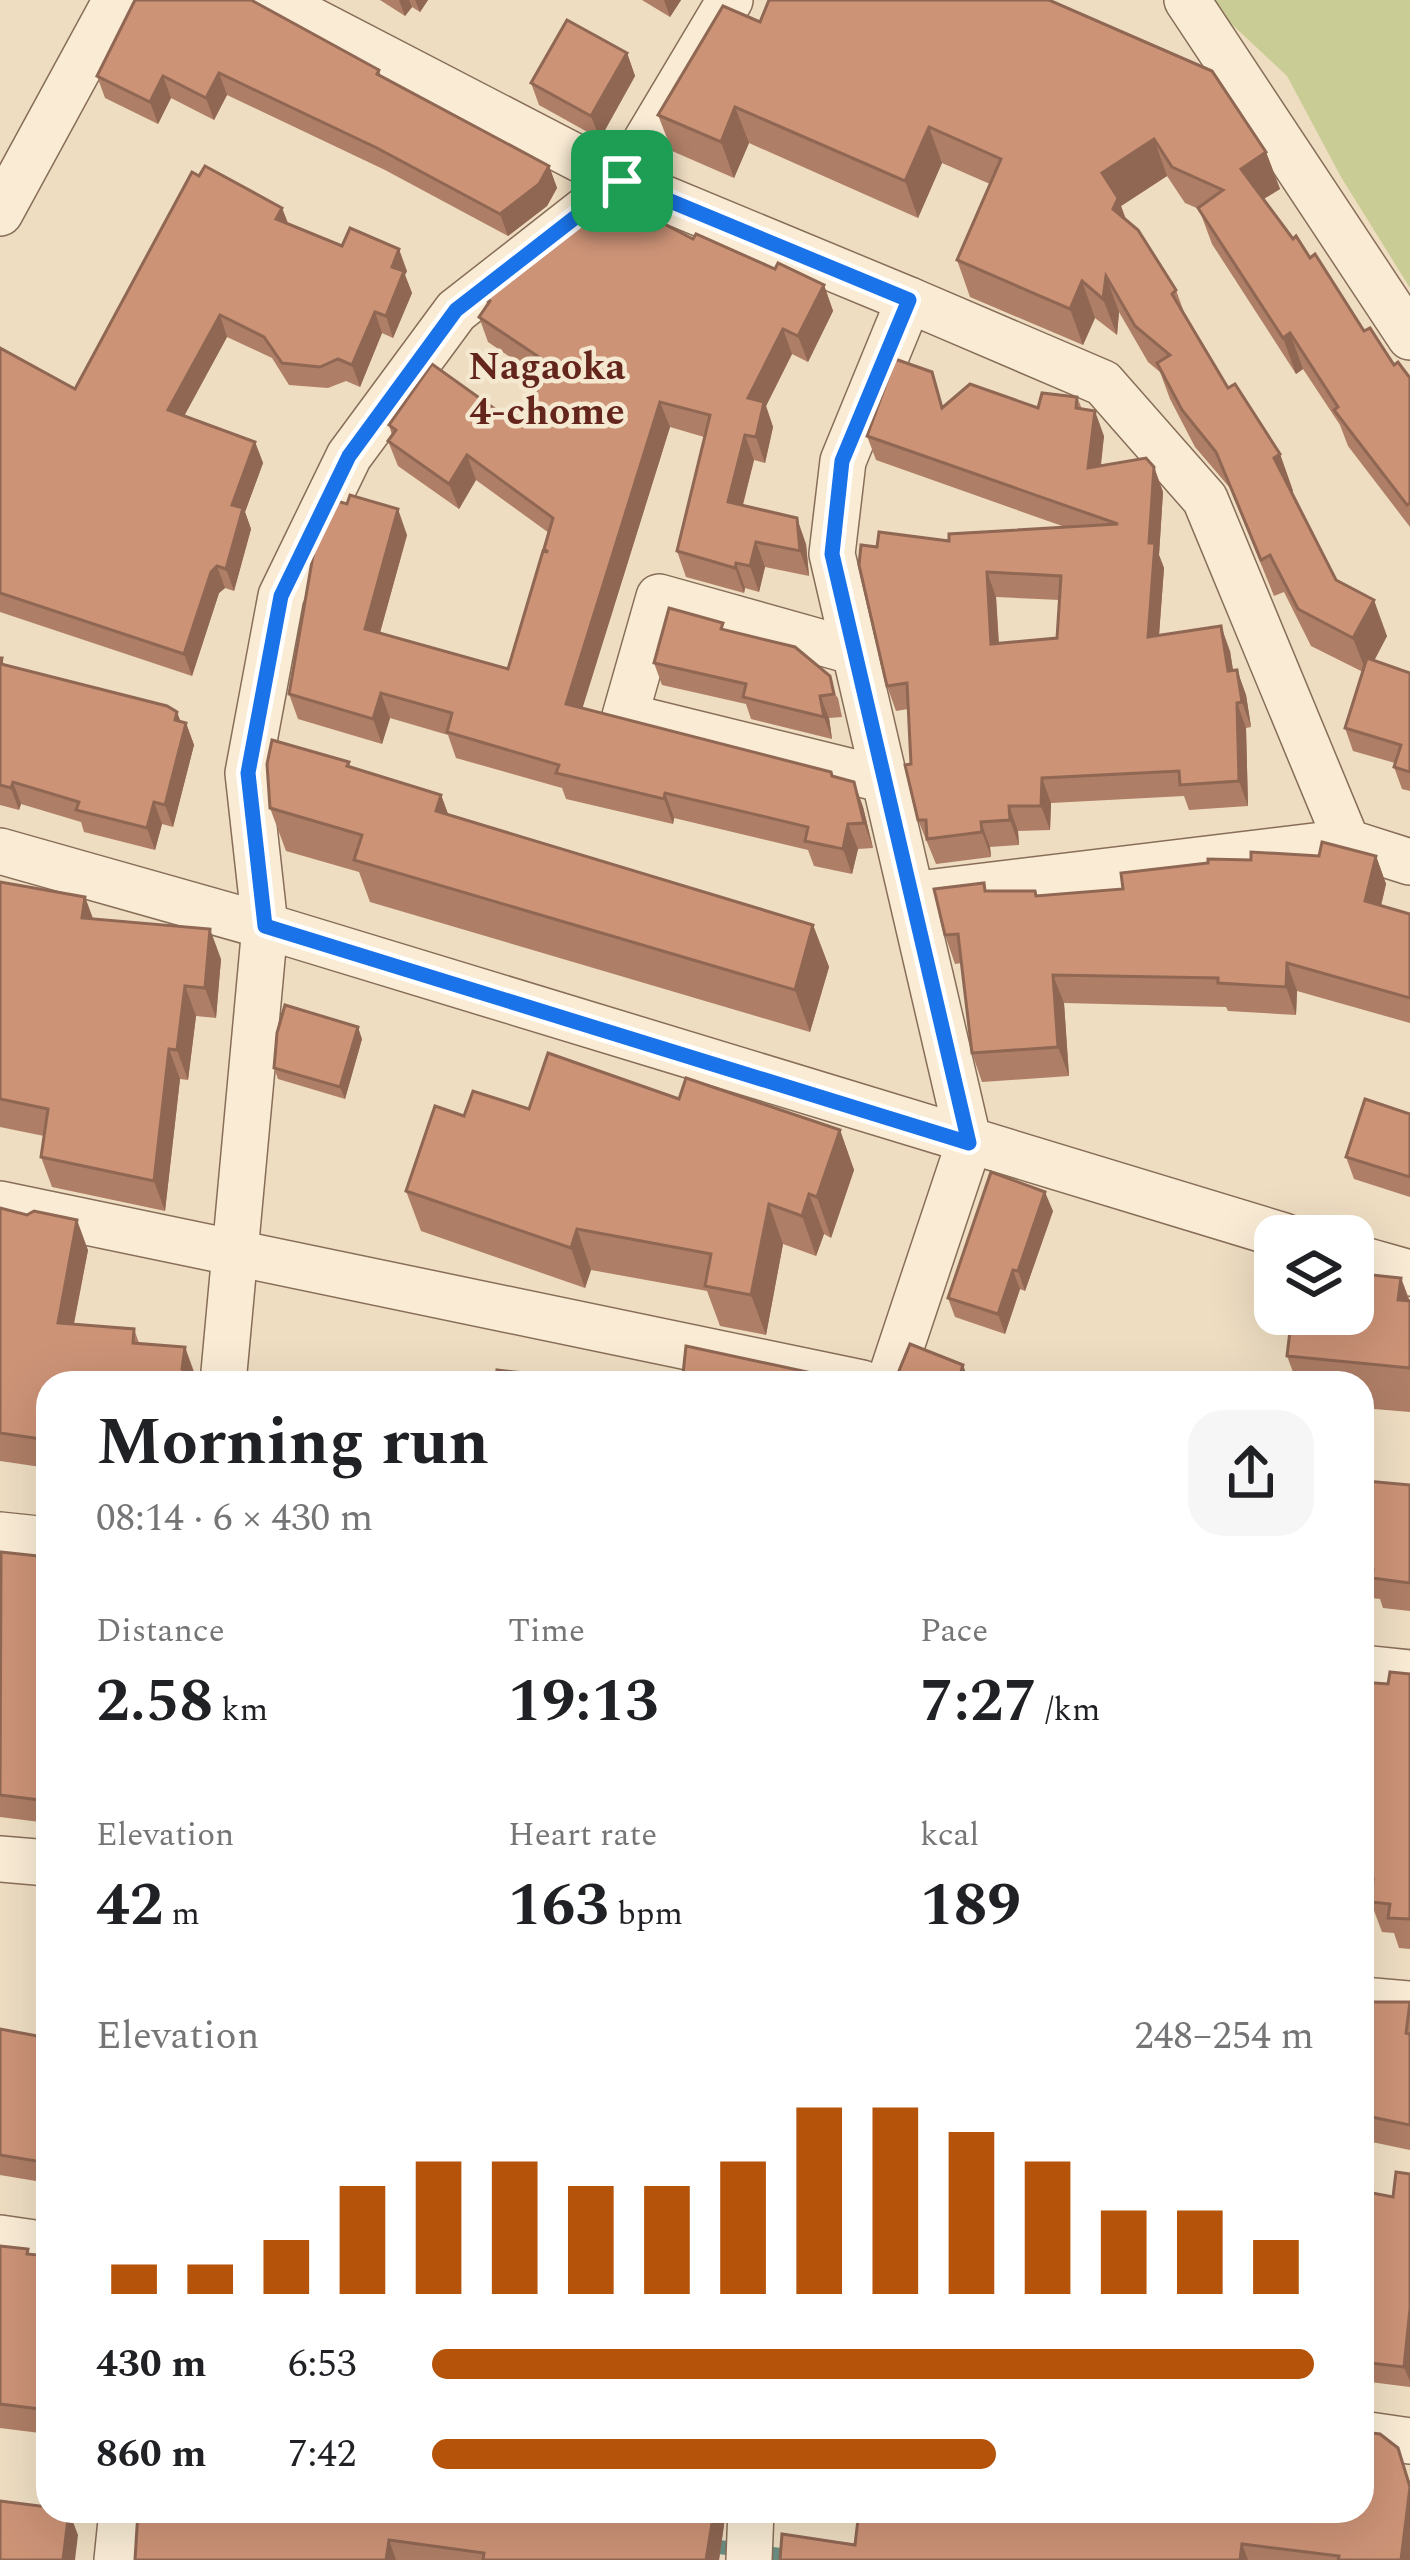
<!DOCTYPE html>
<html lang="en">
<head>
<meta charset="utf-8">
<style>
  :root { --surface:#fff; --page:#f6f6f6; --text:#202124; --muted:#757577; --accent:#b45309 }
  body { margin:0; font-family:Spectral,serif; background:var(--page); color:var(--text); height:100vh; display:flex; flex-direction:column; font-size:45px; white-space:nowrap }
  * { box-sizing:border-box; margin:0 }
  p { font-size:39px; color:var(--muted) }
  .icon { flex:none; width:66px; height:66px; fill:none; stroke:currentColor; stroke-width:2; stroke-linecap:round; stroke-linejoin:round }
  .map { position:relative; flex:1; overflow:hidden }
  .panel { position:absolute; left:36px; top:1371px; width:1338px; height:1152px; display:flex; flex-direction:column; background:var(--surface); border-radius:36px; box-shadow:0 12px 48px #0002 }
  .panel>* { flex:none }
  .tools { position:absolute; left:1254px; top:1215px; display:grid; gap:24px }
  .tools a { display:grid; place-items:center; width:120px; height:120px; border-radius:24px; background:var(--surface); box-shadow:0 12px 48px #0002; font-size:60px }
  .pin { position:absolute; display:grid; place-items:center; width:102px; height:102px; color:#fff; margin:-51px; border-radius:24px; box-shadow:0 6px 18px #0006 }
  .round { display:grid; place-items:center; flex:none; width:126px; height:126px; border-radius:36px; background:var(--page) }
  .summary { display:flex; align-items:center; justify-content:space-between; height:204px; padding:0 60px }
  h1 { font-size:66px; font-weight:700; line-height:90px }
  .stats { display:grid; grid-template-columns:repeat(3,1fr); gap:18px; height:204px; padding:12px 60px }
  .stats div { display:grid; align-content:center }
  .stats b { font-size:60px; font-weight:700 }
  .stats small { font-size:33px; font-weight:400 }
  .stats p { font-size:33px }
  .chart { height:336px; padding:24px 60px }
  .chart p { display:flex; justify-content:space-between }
  .chart svg { width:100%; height:216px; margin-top:12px; stroke:var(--accent); stroke-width:6 }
  ul { padding:0 60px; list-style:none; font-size:39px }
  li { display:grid; grid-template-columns:192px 144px 1fr; align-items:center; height:90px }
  li i { height:30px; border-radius:15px; background:var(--accent) }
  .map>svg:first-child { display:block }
  .green { fill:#cacc95 }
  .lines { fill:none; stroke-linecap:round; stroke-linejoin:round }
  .stream { stroke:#6b8e82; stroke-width:14 }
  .minor-casing { stroke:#886e59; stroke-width:48 }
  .minor { stroke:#f9ebd4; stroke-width:45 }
  .wall { fill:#af7e66; fill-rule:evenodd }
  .shaded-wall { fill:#8f6753 }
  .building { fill:#cc9377; stroke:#8f6753; stroke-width:3; fill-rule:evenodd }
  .route-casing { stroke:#fff; stroke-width:24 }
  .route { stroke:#1a73e8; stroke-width:15 }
  .labels { text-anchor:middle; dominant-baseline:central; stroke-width:9; stroke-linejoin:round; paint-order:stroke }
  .neighbourhood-label { font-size:39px; font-weight:bold; fill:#64251c; stroke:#f5e8d1 }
</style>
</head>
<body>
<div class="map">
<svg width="1410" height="2560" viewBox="0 0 1410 2560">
  <rect width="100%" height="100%" fill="#eeddc1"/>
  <path class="green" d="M1206,0H1410V288L1341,177L1287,76Z"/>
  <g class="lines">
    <path class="stream" d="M704,2545L818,2560"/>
    <g class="minor-casing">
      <g id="minor">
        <path d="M273,0L622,181L909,300L843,461L832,554L969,1143L889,1383"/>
        <path d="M1187,0L1410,337"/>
        <path d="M0,213L116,0"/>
        <path d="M909,300L1103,383L1205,499L1347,842L1410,862"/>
        <path d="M855,652L659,597L625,716L885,780"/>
        <path d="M0,851L265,926L1284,1236"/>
        <path d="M926,893L1347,842"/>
        <path d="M0,1204L862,1383"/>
        <path d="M1353,1257L1410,1273"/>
        <path d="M223,1383L265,926L248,773L281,596L349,456L456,311L622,181L730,0"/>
        <path d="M0,1535L48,1540"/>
        <path d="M1362,1668L1410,1673"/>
        <path d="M0,1859L48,1863"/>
        <path d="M1362,2000L1410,2004"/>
        <path d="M0,2238L48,2245"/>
        <path d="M1362,2434L1410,2441"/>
        <path d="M117,2560L122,2511"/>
        <path d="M749,2560L751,2511"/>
      </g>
    </g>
    <use href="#minor" class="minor"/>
  </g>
  <g class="wall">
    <path d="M380,0H428L420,12L412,7L405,16Z"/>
    <path d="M642,0H681L670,17Z"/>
    <path d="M253,2L379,70L381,77L549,166L557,188L547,206L508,236L385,170L227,95L214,120L171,98L158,124L105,98L97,76Z"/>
    <path d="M760,22L1266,152L1280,189L1263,199L1364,331L1394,365L1410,378V527L1348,446L1340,425L1303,369L1296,374L1212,244L1199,209L1185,203L1167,176L1121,206L1126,219L1176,290L1185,315L1228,388L1280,454L1293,491L1291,492L1336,580L1387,636L1374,661L1410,673V791L1402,789L1394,767L1395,763L1353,751L1345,728L1363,672L1311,646L1284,592L1274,596L1230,488L1195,447L1170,399L1160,372L1148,362L1119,312L1117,335L1095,318L1083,345L970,297L957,260L990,184L942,163L918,218L749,143L734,178L672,151L658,115Z"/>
    <path d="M627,53L635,76L600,139L539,105L531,83Z"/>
    <path d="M282,208L288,223L407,271L405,275L412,293L393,338L382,333L360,387L346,381L328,388L289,385L272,358L227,337L184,416L255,442L263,463L245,512L251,529L234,591L225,588L219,593L192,676L0,612V348L75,389Z"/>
    <path d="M693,239L824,285L833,311L808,362L792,354L766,406L773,427L765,463L754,460L743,505L806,544L809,576L765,567L759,592L745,588L744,593L686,577L677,551L704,437L670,427L582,708L854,782L863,807L873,848L858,849L852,874L814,866L808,850L674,818L673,824L566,799L562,788L456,758L448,735L390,718L382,744L298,719L289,694L347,504L407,535L380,633L508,669L549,533L476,480L459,509L398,466L388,441L392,435L389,425L513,422L544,380L488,342L479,317L487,304L485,297Z"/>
    <path d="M1077,397L1082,409L1104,436L1101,466L1154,467L1163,492L1159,555L1164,568L1159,635L1230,651L1233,670H1237L1246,695L1251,727L1246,728L1248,806L1189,810L1184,796L1051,803L1050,830L1018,831L1019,845L990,847L991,857L936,864L918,820L911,764L908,709L896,711L887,686L877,547L949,541L1065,527L876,460L867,436L944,407L1038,408ZM996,597L1060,600L1057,638L999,643Z"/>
    <path d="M725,630L795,647L838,698L842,717L829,718L832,739L751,719L746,704L662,685L654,663Z"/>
    <path d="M0,658L5,665L186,723L194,745L173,827L162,824L155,850L84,832L81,822L21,804L19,810L0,805Z"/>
    <path d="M349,762L350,767L441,795L448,814L813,925L829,967L810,1032L370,902L359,872L286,851L270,808Z"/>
    <path d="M1319,856H1376L1386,884L1381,906L1410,914V1023L1297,991L1296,1015L1228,1011L1226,1007L1064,1003L1069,1076L982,1082L972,1053L962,963L955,964L945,935L987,891L1037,896L1123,889L1251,860Z"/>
    <path d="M0,882L85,897L93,919L221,959L216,1018L196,1016L188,1080L180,1079L165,1211L52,1187L41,1157L44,1136L0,1127Z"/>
    <path d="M362,1039L345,1099L278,1079L274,1068Z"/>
    <path d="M679,1099L840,1130L854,1170L831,1238L824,1234L816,1256L783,1244L766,1335L720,1326L707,1291L591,1270L585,1288L421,1231L406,1191L464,1116Z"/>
    <path d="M1410,1114V1197L1354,1179L1346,1157Z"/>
    <path d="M0,1208L88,1250L74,1324L134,1329L139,1343L185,1347L195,1374L208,1380L256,1378L378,1383H48V1468L0,1461Z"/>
    <path d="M1053,1211L1025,1291L1020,1289L1005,1334L955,1317L948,1298Z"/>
    <path d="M1401,1278L1410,1301V1412L1362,1408V1383H1297L1287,1356Z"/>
    <path d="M1410,1485V1611L1383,1608L1380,1599L1362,1597V1491Z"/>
    <path d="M48,1557V1823L0,1817V1559Z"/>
    <path d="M1410,1674V1949L1399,1948L1394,1933L1382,1932L1373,1908L1362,1907V1682L1388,1684Z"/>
    <path d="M1410,2002V2150L1367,2141L1364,2133H1362V2017H1369Z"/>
    <path d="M0,2029L48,2038V2183L0,2175Z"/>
    <path d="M1410,2174V2387L1362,2381V2191L1393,2197Z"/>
    <path d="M0,2246L30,2254L48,2256V2434L0,2428Z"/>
    <path d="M1398,2448L1410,2482V2560H780L855,2545Z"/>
    <path d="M726,2511L719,2560H135L615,2521Z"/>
  </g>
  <g class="shaded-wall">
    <path d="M399,0H409L412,7L405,16Z"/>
    <path d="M415,0H428L420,12Z"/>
    <path d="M664,0H681L670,17Z"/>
    <path d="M627,53L635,76L600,139L591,116Z"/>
    <path d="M219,73L227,95L214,120L206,98Z"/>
    <path d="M163,76L171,98L158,124L150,102Z"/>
    <path d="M735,107L749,143L734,178L721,142Z"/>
    <path d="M929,127L942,163L918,218L905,181Z"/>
    <path d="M1154,139L1167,176L1121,206L1131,235L1127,245L1102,173Z"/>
    <path d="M1266,152L1280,189L1254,205L1241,169Z"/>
    <path d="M549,166L557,188L547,206L508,236L500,214Z"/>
    <path d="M282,208L290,229L276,219Z"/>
    <path d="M399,249L407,271L405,275L412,293L393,338L386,316L392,267Z"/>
    <path d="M1106,276L1119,312L1117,335L1103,299Z"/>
    <path d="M1082,281L1095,318L1083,345L1070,309Z"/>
    <path d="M824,285L833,311L808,362L798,336Z"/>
    <path d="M375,312L382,333L360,387L352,365Z"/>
    <path d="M220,315L227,337L176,431L168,410Z"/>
    <path d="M783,329L792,354L766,406L773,427L765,463L756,437L748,398Z"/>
    <path d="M1290,333L1303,369L1296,374L1283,338Z"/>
    <path d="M660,402L670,427L576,729L566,704Z"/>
    <path d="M1095,411L1104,436L1097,493L1088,468Z"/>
    <path d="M745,435L754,460L737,527L728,502Z"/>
    <path d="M255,442L263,463L245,512L251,529L234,591L226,569L232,505Z"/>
    <path d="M1280,454L1293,491L1287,495L1274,458Z"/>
    <path d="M467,455L476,480L459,509L449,484Z"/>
    <path d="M1154,467L1163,492L1159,555L1164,568L1157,662L1148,637L1149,543Z"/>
    <path d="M398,509L407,535L374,654L365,629Z"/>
    <path d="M797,518L806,544L809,576L800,551Z"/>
    <path d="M756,542L765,567L759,592L750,566Z"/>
    <path d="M736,563L745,588L744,593L735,568Z"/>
    <path d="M217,566L225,588L219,593L192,676L184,654L211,572Z"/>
    <path d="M987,572L996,597L1000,669L991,644Z"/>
    <path d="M1374,600L1387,636L1367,674L1353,638Z"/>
    <path d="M1221,626L1230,651L1237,696L1228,671Z"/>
    <path d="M1237,670L1246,695L1251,727L1242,702Z"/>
    <path d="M381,693L390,718L382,744L373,719Z"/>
    <path d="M820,696L829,718L832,739L824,717Z"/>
    <path d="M1237,703L1246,728L1248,806L1239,781Z"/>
    <path d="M177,712L184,730L186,723L194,745L173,827L165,805Z"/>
    <path d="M1042,778L1051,803L1050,830L1041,806Z"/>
    <path d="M13,782L21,804L19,810L11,788Z"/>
    <path d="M854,782L863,807L873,848L864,823Z"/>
    <path d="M665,793L674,818L673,824L664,799Z"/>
    <path d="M441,795L457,838L436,811Z"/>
    <path d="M154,802L162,824L155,850L147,828Z"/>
    <path d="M1009,806L1018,831L1019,845L1010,820Z"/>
    <path d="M981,822L990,847L991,857L982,832Z"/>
    <path d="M848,824L858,849L852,874L843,849Z"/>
    <path d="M1376,856L1386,884L1375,930L1365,901Z"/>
    <path d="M85,897L96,927L82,918Z"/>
    <path d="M813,925L829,967L810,1032L795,990Z"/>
    <path d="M210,929L221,959L216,1018L205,988Z"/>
    <path d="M1287,963L1297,991L1296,1015L1286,987Z"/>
    <path d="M1053,975L1064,1003L1069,1076L1058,1047Z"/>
    <path d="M185,986L196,1016L188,1080L177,1050Z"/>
    <path d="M358,1027L362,1039L345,1099L340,1087Z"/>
    <path d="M169,1049L180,1079L165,1211L154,1181Z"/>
    <path d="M840,1130L854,1170L831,1238L817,1197Z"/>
    <path d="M1045,1192L1053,1211L1025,1291L1018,1271Z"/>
    <path d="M809,1194L824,1234L816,1256L802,1216Z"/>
    <path d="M769,1204L783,1244L766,1335L751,1295Z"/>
    <path d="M77,1220L88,1250L68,1353L58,1323Z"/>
    <path d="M577,1229L591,1270L585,1288L571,1248Z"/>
    <path d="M1013,1270L1020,1289L1005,1334L998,1314Z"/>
    <path d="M1401,1278L1410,1304L1398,1300Z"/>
    <path d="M185,1347L195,1377L182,1369Z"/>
    <path d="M963,1365L970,1383H959Z"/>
    <path d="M1410,2309V2382L1404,2367Z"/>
    <path d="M1410,2489V2560H1401Z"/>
    <path d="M69,2511L78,2535L75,2560H63Z"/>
    <path d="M714,2511H726L719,2560H706Z"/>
    <path d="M389,2540L396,2560H386Z"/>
    <path d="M1242,2544L1248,2560H1240Z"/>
  </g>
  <g class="building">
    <path d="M135,0H251L379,70L377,74L549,166L539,184L500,214L377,148L219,73L206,98L163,76L150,102L97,76Z"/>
    <path d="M769,0H1049L1212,71L1266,152L1241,169L1293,239L1296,236L1310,258L1315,254L1364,331L1370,328L1394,365L1398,362L1410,378V503L1407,505L1334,410L1338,407L1290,333L1283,338L1198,208L1223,190L1172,167L1154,139L1102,173L1118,198L1113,209L1138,230L1176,290L1172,294L1228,388L1235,384L1280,454L1274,458L1336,580L1374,600L1353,638L1298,609L1270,555L1261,560L1216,452L1182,410L1157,363L1170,355L1135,326L1106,276L1103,299L1082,281L1070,309L957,260L1001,159L929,127L905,181L735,107L721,142L658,115L723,6L760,22Z"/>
    <path d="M567,20L627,53L591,116L531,83Z"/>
    <path d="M205,166L282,208L276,219L342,246L350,228L399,249L392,267L404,271L386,316L375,312L352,365L338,359L320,367L282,363L264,337L220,315L168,410L255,442L232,505L243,508L226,569L217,566L211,572L184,654L0,593V348L75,389L192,172L199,176Z"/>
    <path d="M607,194L693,239L696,234L775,269L778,263L824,285L798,336L783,329L748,398L764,402L756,437L745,435L728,502L797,518L800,551L756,542L750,566L736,563L735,568L677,551L710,415L660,402L566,704L831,772L832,776L854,782L864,823L848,824L843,849L805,841L808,827L665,793L664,799L556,773L559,765L447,732L452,713L381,693L373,719L289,694L315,544L337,501L347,504L350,495L398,509L365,629L508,669L543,551L548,552L544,549L553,518L467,455L449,484L388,441L396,430L389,425L432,364L513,422L554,367L479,317L490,301L485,297L494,283Z"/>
    <path d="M895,359L932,372L942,408L970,384L1038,408L1042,393L1077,397L1076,408L1095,411L1088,468L1146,458L1154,467L1149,543H1155L1148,637L1221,626L1228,671L1237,670L1242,702L1237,703L1239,781L1180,785L1179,771L1042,778L1041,806H1009L1010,820L981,822L982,832L927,839L926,820H918L905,765L911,764L907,683L887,686L859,565L861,545L877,547L879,532L949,541V534L1118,524L867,436ZM987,572L1061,576L1057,638L991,644Z"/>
    <path d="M669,608L723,623L721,629L795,647L830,676L834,694L820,696L824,717L743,697L746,684L654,663Z"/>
    <path d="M0,658H2L1,664L167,706L177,712L175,720L186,723L165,805L154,802L147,828L76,810L79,802L13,782L11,788L0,785Z"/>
    <path d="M1367,658L1410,673V772L1394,767L1401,745L1345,728Z"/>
    <path d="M272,740L349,762L347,766L441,795L436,811L813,925L795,990L354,860L362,835L270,808L267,764Z"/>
    <path d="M1322,842L1376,856L1365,901L1410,914V998L1287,963L1286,987L1218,983V978L1053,975L1058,1047L972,1053L958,934L945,935L934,889L984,883L985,891H1035L1036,896L1123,889L1121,873L1208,863V859L1251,860V852L1319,856Z"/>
    <path d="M0,882L85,897L82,918L210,929L205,988L185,986L177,1050L169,1049L154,1181L41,1157L48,1109L0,1099Z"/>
    <path d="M285,1005L358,1027L340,1087L274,1068L277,1033Z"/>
    <path d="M548,1053L679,1099L686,1078L840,1130L817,1197L809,1194L802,1216L769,1204L751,1295L705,1286L711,1254L577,1229L571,1248L406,1191L435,1106L464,1116L473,1091L529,1109Z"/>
    <path d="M1365,1099L1410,1114V1177L1346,1157Z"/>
    <path d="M991,1172L1045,1192L1018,1271L1013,1270L998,1314L948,1298Z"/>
    <path d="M0,1208L27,1215L34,1211L77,1220L58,1323L134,1329L133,1343L185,1347L182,1369L208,1380L227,1375L256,1378V1374H287L378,1383H48V1440L0,1433Z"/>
    <path d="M1353,1273L1401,1278L1398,1300L1410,1301V1368L1287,1356L1292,1314H1353Z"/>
    <path d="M910,1344L963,1365L958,1381L964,1383H894Z"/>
    <path d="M686,1346L831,1377L834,1383H682Z"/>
    <path d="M497,1370L572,1378L571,1383H496Z"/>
    <path d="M1161,1378L1217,1383H1161Z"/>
    <path d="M1366,1481L1410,1485V1583L1372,1578L1373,1570L1362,1568V1491H1365Z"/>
    <path d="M1,1552L48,1557V1801L0,1795Z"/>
    <path d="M1390,1672L1410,1674V1919L1388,1918L1390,1904L1371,1902L1373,1879L1362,1878V1682L1388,1684Z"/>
    <path d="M1371,2002H1410L1406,2033L1410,2034V2125L1362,2115V2017H1369Z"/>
    <path d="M0,2029L48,2038V2163L0,2155Z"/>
    <path d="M1396,2172L1410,2174V2309L1404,2367L1362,2362V2191L1393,2197Z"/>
    <path d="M0,2246L28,2249L27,2254L48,2256V2410L0,2404Z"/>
    <path d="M1362,2432L1380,2434L1398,2448L1410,2487L1401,2560H1338L1339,2556L1242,2544L1240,2560H780L782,2534L855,2545L859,2511H1362Z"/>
    <path d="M0,2501L48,2507V2511H69L63,2560H0Z"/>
    <path d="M138,2511H551L615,2521L616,2511H714L706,2560H483L484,2553L389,2540L386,2560H135Z"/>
  </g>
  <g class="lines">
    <g class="route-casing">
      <path id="route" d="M622,181L909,300L842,461L832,554L969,1143L265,926L248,773L281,596L349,456L456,310Z"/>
    </g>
    <use href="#route" class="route"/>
  </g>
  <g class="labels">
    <g class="neighbourhood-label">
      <text x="547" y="367">Nagaoka<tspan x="547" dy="45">4-chome</tspan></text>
    </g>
  </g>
</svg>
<div class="tools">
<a><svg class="icon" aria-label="layers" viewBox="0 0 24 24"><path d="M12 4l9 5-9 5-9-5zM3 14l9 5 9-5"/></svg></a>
</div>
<div class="pin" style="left:622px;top:181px;background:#1e9e55"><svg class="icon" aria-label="arrive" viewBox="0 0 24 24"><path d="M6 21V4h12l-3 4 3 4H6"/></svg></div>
<section class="panel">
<div class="summary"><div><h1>Morning run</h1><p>08:14 · 6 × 430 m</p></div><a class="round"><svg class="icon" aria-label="share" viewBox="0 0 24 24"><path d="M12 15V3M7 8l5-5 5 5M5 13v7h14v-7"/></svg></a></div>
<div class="stats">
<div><p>Distance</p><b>2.58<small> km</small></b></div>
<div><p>Time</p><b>19:13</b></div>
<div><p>Pace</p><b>7:27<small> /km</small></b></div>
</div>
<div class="stats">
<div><p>Elevation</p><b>42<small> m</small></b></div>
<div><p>Heart rate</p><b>163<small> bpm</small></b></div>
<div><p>kcal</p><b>189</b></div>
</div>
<div class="chart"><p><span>Elevation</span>248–254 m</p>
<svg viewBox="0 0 160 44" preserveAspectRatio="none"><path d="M5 44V38M15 44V38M25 44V33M35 44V22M45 44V17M55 44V17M65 44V22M75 44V22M85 44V17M95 44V6M105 44V6M115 44V11M125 44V17M135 44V27M145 44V27M155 44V33"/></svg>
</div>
<ul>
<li><b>430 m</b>6:53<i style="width:100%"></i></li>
<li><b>860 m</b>7:42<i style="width:64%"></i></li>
</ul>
</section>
</div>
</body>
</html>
